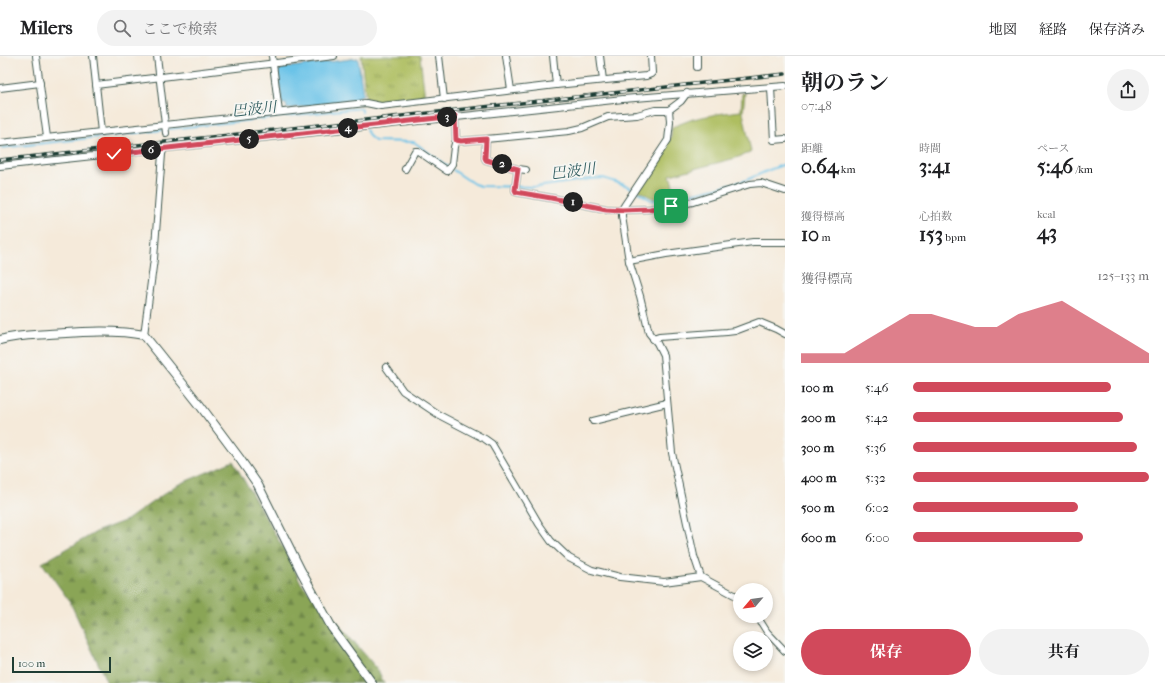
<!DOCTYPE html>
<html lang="ja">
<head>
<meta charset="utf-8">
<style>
  :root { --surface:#fff; --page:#f2f2f2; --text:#202124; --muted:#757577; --line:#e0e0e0; --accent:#d1495b }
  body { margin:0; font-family:"IM FELL French Canon","Noto Serif JP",serif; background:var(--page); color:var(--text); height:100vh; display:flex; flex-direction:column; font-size:15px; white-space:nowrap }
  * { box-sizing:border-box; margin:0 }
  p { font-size:13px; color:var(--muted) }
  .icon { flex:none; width:22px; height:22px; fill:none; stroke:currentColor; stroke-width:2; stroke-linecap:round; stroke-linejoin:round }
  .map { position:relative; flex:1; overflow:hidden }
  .drawer { display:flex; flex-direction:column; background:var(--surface); width:380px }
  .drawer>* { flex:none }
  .needle { width:26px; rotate:241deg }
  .tools { position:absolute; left:733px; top:527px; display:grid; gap:8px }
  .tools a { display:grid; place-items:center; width:40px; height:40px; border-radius:50%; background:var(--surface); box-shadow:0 2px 6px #0003; font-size:20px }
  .scale { position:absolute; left:12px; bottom:10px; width:99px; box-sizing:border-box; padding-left:4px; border:2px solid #1f3d34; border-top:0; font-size:11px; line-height:14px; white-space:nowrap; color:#1f3d34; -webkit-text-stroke:3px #f6f6f2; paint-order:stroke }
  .pin { position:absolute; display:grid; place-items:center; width:34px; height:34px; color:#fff; margin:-17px; border-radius:8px; box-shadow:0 2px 6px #0006 }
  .km { position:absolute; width:20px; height:20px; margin:-10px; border-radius:50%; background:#222; color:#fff; font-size:11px; line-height:20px; text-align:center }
  .round { display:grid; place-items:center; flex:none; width:42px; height:42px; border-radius:21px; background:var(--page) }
  .overview { display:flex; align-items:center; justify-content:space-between; height:68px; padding:0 16px }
  h1 { font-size:22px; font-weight:700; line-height:30px }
  .stats { display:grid; grid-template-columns:repeat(3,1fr); gap:6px; height:68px; padding:4px 16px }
  .stats div { display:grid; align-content:center }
  .stats b { font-size:20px; font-weight:700 }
  .stats small { font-size:11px; font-weight:400 }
  .stats p { font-size:11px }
  .chart { height:112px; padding:8px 16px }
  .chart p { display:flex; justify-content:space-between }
  .chart svg { width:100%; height:72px; margin-top:4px; fill:var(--accent); opacity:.7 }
  .cta { display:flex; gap:8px; margin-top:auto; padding:8px 16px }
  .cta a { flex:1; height:46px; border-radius:24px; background:var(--accent); color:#fff; font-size:16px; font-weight:700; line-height:46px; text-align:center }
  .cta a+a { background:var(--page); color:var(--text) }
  ul { padding:0 16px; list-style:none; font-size:13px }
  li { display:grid; grid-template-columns:64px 48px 1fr; align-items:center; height:30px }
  li i { height:10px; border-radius:5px; background:var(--accent) }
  header { display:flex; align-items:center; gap:24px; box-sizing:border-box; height:56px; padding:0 20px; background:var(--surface); border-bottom:1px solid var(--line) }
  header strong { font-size:19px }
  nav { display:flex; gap:22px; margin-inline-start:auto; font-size:14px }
  .search { width:280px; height:36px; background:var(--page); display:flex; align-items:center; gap:10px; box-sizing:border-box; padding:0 14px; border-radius:22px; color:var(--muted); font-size:15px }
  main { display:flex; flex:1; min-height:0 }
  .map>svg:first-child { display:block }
  .green { fill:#aebe61; stroke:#667e4a }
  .forest { fill:url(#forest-firs); stroke:#547146 }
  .park { fill:url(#park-tufts); stroke:#667e4a }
  .water { fill:#6bc3e8; stroke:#45808e }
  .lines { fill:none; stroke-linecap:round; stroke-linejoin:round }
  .stream { stroke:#6bc3e8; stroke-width:2 }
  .minor-casing { stroke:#3f574d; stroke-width:8 }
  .tertiary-casing { stroke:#3f574d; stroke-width:10 }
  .minor { stroke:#fff; stroke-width:6 }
  .tertiary { stroke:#fff; stroke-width:8 }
  .rail-casing { stroke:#1f3d34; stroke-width:3.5 }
  .rail { stroke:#f6f6f2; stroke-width:2; stroke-dasharray:6; stroke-linecap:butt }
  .route-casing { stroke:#fff; stroke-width:8 }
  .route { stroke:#d1495b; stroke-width:5 }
  .labels { text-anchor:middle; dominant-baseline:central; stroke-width:3.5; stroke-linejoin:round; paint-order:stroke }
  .water-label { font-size:15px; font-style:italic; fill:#325e61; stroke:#f6f6f2 }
</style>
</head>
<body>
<header>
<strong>Milers</strong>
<div class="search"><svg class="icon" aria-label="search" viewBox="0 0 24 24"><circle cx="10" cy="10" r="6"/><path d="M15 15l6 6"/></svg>ここで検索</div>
<nav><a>地図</a><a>経路</a><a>保存済み</a></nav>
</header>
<main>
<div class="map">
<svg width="785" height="627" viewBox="0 0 785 627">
  <defs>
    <pattern id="forest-firs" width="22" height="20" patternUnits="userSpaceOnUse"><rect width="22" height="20" fill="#8aa557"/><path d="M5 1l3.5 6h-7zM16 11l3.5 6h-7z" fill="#708849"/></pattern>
    <pattern id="park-tufts" width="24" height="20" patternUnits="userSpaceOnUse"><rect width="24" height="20" fill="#aebe61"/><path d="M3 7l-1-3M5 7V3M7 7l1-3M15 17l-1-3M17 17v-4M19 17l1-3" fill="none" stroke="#8d9c51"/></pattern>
  </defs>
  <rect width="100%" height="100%" fill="#f6f6f2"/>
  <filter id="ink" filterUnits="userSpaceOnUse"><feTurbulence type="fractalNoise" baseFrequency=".025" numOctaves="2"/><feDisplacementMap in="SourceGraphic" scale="8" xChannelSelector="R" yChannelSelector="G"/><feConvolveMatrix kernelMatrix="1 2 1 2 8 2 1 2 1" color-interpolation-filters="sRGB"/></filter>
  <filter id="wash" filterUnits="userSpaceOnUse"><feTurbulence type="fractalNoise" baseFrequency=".012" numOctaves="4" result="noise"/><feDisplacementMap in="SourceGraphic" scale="16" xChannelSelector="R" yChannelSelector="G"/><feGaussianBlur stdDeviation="0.9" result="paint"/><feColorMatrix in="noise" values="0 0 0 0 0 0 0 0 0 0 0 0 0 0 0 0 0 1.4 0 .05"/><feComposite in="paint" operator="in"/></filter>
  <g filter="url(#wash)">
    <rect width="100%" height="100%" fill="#f5eada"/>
    <path class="green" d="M745,37L743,56L751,96L736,102L670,119L676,140C656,146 656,144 638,134L671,81L672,71L693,63L717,58L741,55L742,38Z"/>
    <path class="forest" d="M233,405L290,504L301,527L345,575L378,614L384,627H107L70,546L42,507L98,475L127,464L175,430Z"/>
    <path class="park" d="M361,0H420L425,42L382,47L366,44Z"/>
    <path class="water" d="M358,2L363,39L359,40V43L287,53L286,48H282L278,15L283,12Z"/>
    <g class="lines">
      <g class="stream">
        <path d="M169,73L360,52L362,54V56"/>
        <path d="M366,74L370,81L375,85L414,86L447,110"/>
        <path d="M0,92L162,74"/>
        <path d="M453,114L474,128L481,130L537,131L590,123L603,122L628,130L651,144L662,145L744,125L769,114L785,108"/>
      </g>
    </g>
  </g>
  <g filter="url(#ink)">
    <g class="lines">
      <g class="minor-casing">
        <g id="minor">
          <path d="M36,0L47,81"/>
          <path d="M93,0L101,76"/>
          <path d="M157,0L166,77"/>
          <path d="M272,0L279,56"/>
          <path d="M439,0L444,43"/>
          <path d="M506,0L511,34"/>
          <path d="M553,0L556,29"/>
          <path d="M600,0L603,24"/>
          <path d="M697,11V0"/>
          <path d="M96,29L334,0"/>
          <path d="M0,32L40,27"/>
          <path d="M771,32L774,84L785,83"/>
          <path d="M669,54L670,66L668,84L624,150L622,154V160L629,205L640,240L649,277L657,287L663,299L672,397L694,500L701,521"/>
          <path d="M455,60L456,84L461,85L486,83L569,75L582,72L608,61L637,59L655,54H669L681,45L687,37"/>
          <path d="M486,83L485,102L486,104L518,113L526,114"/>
          <path d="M0,87L366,47L381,50L556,29L646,20L651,18L652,17L651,0"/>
          <path d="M0,110L623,43L785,30"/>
          <path d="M405,113L415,95H418L447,115L452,108L454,91L456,84"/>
          <path d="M518,113L515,134L516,136L551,142L606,153L622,154L650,153L671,150L693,146L750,128L761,127L785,135"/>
          <path d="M629,205L666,198L753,186H785"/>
          <path d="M144,279L154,203L162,98L164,92"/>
          <path d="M653,283L659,281L727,276L735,275L759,266L776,273L785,278"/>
          <path d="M386,311L403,335L439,359L485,383L492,388L539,468L551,485L569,502L592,514L620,521L664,526L701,521L740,542"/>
          <path d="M593,365L667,347"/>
          <path d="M757,560L767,576L785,595"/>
        </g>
      </g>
      <g class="tertiary-casing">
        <path id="tertiary" d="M0,284C16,279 32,279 49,278C80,276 113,273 144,279L199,348L240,403L258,429L301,515L332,572L372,627"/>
      </g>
      <use href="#minor" class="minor"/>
      <use href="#tertiary" class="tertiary"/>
      <g class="rail-casing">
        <path id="rail" d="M0,104L785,18"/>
      </g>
      <use href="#rail" class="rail"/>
    </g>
  </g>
  <g class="lines" filter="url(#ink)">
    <g class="route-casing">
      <path id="route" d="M114,98L455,60L456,84L461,85L486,83L485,102L486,104L518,113L515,134L516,136L551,142L606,153L622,154L650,153L671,150"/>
    </g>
    <use href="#route" class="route"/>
  </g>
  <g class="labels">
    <g class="water-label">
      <text transform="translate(254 53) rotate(-6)">巴波川</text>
      <text transform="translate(573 115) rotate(-7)">巴波川</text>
    </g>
  </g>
</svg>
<div class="tools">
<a><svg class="needle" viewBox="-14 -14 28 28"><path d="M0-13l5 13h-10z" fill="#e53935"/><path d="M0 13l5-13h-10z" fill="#757577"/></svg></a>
<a><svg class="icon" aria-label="layers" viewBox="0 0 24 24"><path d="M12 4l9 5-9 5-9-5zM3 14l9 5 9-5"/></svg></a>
</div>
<div class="scale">100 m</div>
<div class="pin" style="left:671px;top:150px;background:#1e9e55"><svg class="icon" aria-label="arrive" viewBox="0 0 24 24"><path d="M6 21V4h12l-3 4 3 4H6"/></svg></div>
<div class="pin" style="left:114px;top:98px;background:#d93025"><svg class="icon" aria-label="check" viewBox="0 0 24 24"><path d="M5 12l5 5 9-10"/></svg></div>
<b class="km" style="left:573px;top:146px">1</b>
<b class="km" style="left:502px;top:108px">2</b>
<b class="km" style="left:447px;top:61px">3</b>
<b class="km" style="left:348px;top:72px">4</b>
<b class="km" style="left:249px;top:83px">5</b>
<b class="km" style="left:151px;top:94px">6</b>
</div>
<section class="drawer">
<div class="overview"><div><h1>朝のラン</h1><p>07:48</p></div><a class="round"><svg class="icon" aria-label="share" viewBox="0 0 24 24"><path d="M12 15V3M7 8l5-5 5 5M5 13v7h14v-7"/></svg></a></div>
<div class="stats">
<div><p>距離</p><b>0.64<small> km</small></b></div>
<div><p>時間</p><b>3:41</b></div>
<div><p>ペース</p><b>5:46<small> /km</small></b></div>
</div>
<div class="stats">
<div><p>獲得標高</p><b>10<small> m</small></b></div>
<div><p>心拍数</p><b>153<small> bpm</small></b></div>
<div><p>kcal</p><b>43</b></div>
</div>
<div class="chart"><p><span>獲得標高</span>125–133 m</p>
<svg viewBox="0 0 160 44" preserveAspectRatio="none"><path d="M0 44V38L10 38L20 38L30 30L40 22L50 14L60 14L70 18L80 22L90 22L100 14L110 10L120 6L130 14L140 22L150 30L160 38V44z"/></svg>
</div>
<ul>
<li><b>100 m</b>5:46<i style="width:84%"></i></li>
<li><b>200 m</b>5:42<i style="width:89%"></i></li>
<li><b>300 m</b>5:36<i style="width:95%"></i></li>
<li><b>400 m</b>5:32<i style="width:100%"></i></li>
<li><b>500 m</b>6:02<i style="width:70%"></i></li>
<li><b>600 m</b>6:00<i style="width:72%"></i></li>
</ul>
<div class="cta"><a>保存</a><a>共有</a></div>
</section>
</main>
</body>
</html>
